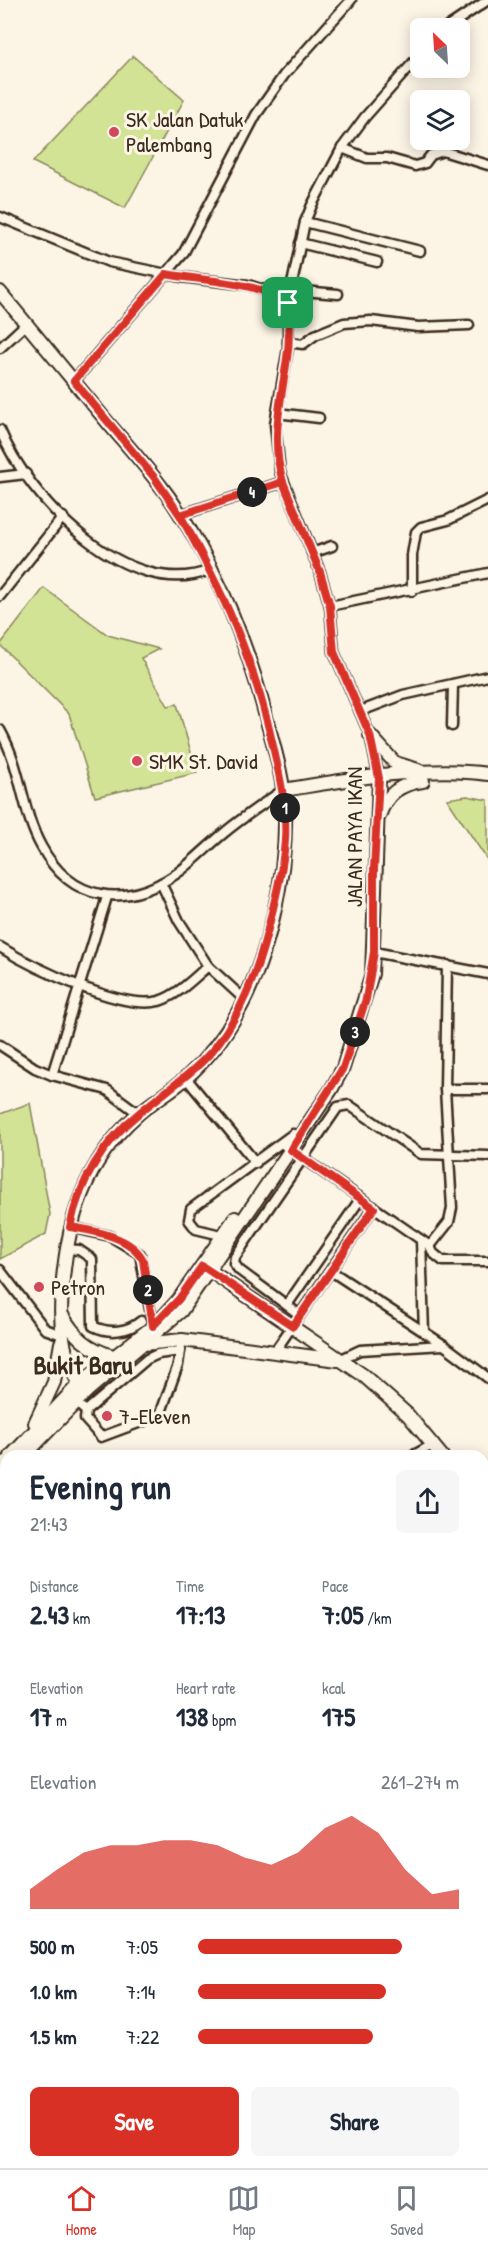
<!DOCTYPE html>
<html lang="en">
<head>
<meta charset="utf-8">
<style>
  :root { --surface:#fff; --page:#f6f6f7; --text:#1f2937; --muted:#747a83; --line:#e0e1e3; --accent:#d93025 }
  body { margin:0; font-family:"Patrick Hand",sans-serif; background:var(--page); color:var(--text); height:100vh; display:flex; flex-direction:column; font-size:22px; white-space:nowrap }
  * { box-sizing:border-box; margin:0 }
  p { font-size:20px; color:var(--muted) }
  .icon { flex:none; width:33px; height:33px; fill:none; stroke:currentColor; stroke-width:2; stroke-linecap:round; stroke-linejoin:round }
  .map { position:relative; flex:1; overflow:hidden }
  .drawer { position:absolute; left:0px; top:1450px; width:489px; height:718px; display:flex; flex-direction:column; background:var(--surface); border-radius:18px 18px 0 0; box-shadow:0 3px 15px #0003 }
  .drawer>* { flex:none }
  .needle { width:39px; rotate:335deg }
  .buttons { position:absolute; left:410px; top:18px; display:grid; gap:12px }
  .buttons a { display:grid; place-items:center; width:60px; height:60px; border-radius:9px; background:var(--surface); box-shadow:0 3px 15px #0003; font-size:30px }
  .pin { position:absolute; display:grid; place-items:center; width:51px; height:51px; color:#fff; margin:-26px; border-radius:12px; box-shadow:0 3px 9px #0006 }
  .km { position:absolute; width:30px; height:30px; margin:-15px; border-radius:50%; background:#222; color:#fff; font-size:16px; line-height:30px; text-align:center }
  .round { display:grid; place-items:center; flex:none; width:63px; height:63px; border-radius:9px; background:var(--page) }
  .overview { display:flex; align-items:center; justify-content:space-between; height:102px; padding:0 30px }
  h1 { font-size:33px; font-weight:700; line-height:45px }
  .metrics { display:grid; grid-template-columns:repeat(3,1fr); gap:9px; height:102px; padding:6px 30px }
  .metrics div { display:grid; align-content:center }
  .metrics b { font-size:26px; font-weight:700 }
  .metrics small { font-size:16px; font-weight:400 }
  .metrics p { font-size:16px }
  .chart { height:168px; padding:12px 30px }
  .chart p { display:flex; justify-content:space-between }
  .chart svg { width:100%; height:108px; margin-top:6px; fill:var(--accent); opacity:.7 }
  .cta { display:flex; gap:12px; margin-top:auto; padding:12px 30px }
  .cta a { flex:1; height:69px; border-radius:9px; background:var(--accent); color:#fff; font-size:24px; font-weight:700; line-height:69px; text-align:center }
  .cta a+a { background:var(--page); color:var(--text) }
  ul { padding:0 30px; list-style:none; font-size:20px }
  li { display:grid; grid-template-columns:96px 72px 1fr; align-items:center; height:45px }
  li i { height:15px; border-radius:8px; background:var(--accent) }
  .tabs { display:flex; justify-content:space-around; align-items:center; height:84px; border-top:2px solid var(--line); background:var(--surface); font-size:16px; color:var(--muted) }
  .tabs a { display:grid; justify-items:center; gap:3px }
  .tabs .active { color:var(--accent) }
  .map>svg:first-child { display:block }
  .green { fill:#d3e396; stroke:#87865a; stroke-width:1.5 }
  .lines { fill:none; stroke-linecap:round; stroke-linejoin:round }
  .stream { stroke:#678c96; stroke-width:2 }
  .minor-casing { stroke:#3b2a1e; stroke-width:13 }
  .secondary-casing { stroke:#3b2a1e; stroke-width:16 }
  .minor { stroke:#fcf5e5; stroke-width:8 }
  .secondary { stroke:#fcf5e5; stroke-width:12 }
  .route-casing { stroke:#fff; stroke-width:12 }
  .route { stroke:#d93025; stroke-width:8 }
  .poi-dot { fill:#d1495b; stroke:#fcf5e5; stroke-width:2 }
  .labels { text-anchor:middle; dominant-baseline:central; stroke-width:6; stroke-linejoin:round; paint-order:stroke }
  .poi-label { font-size:22px; fill:#3b2a1e; stroke:#fcf5e5; text-anchor:start }
  .street-label { font-size:22px; fill:#3b2a1e; stroke:#fcf5e5 }
  .quarter-label { font-size:26px; font-weight:bold; fill:#3b2a1e; stroke:#fcf5e5 }
</style>
</head>
<body>
<div class="map">
<svg width="488" height="2168" viewBox="0 0 488 2168">
  <rect width="100%" height="100%" fill="#fcf5e5"/>
  <filter id="ink" filterUnits="userSpaceOnUse"><feTurbulence type="fractalNoise" baseFrequency=".0167" numOctaves="2"/><feDisplacementMap in="SourceGraphic" scale="12" xChannelSelector="R" yChannelSelector="G"/><feConvolveMatrix kernelMatrix="1 2 1 2 8 2 1 2 1" color-interpolation-filters="sRGB"/></filter>
  <g filter="url(#ink)">
    <g class="green">
      <path d="M133,56L184,100L125,208L33,162Z"/>
      <path d="M44,588L108,635L159,649L141,658L168,706L177,704L197,773L95,797L69,714L0,645Z"/>
      <path d="M467,796L488,800V861L447,799Z"/>
      <path d="M30,1103L50,1214L46,1234L0,1259V1114Z"/>
    </g>
    <g class="lines">
      <path class="stream" d="M190,2163L192,2168"/>
      <g class="minor-casing">
        <g id="minor">
          <path d="M446,28L488,0"/>
          <path d="M342,148L367,158H387L415,166L425,163L431,155L443,151L488,165"/>
          <path d="M0,217L109,262L181,277L248,285L273,293L288,303"/>
          <path d="M305,222L420,251"/>
          <path d="M300,243L377,262"/>
          <path d="M291,290L338,294"/>
          <path d="M288,342L303,344L315,335L344,323L371,321L418,327L469,325"/>
          <path d="M0,348L26,324"/>
          <path d="M74,381L183,254L256,115L284,75L351,0"/>
          <path d="M277,413L319,418"/>
          <path d="M0,430C28,499 129,603 210,570"/>
          <path d="M0,477L26,474"/>
          <path d="M180,515L283,482"/>
          <path d="M312,553L332,546"/>
          <path d="M412,591V555L416,532L421,527L448,520L488,500"/>
          <path d="M0,596L63,517"/>
          <path d="M330,606L488,573"/>
          <path d="M361,711L403,695L488,676"/>
          <path d="M452,726L453,684"/>
          <path d="M0,730C22,769 21,809 41,846C71,902 125,909 176,874C193,862 208,846 224,833C243,817 263,804 283,790"/>
          <path d="M379,778L370,735L334,652L330,606L320,572L280,472L275,424L288,348V303L305,222L312,205L342,148L365,117L420,55"/>
          <path d="M0,947C32,967 122,1011 159,1001C178,995 193,979 208,966L179,921L161,883"/>
          <path d="M374,952L488,974"/>
          <path d="M208,966L244,999"/>
          <path d="M0,1045L35,1068L52,1075L107,1090L138,1113"/>
          <path d="M52,1075L107,897"/>
          <path d="M186,1078L256,1163"/>
          <path d="M445,1089H488"/>
          <path d="M285,1146L430,1246L433,1253L443,1261H488"/>
          <path d="M70,1227L110,1236L140,1254L153,1326"/>
          <path d="M225,1236L196,1229L189,1220L191,1209L293,1134"/>
          <path d="M421,1240L424,1332"/>
          <path d="M430,1246L449,1222L452,1208L445,1089L447,965"/>
          <path d="M66,1249L79,1250L92,1259L93,1326C109,1334 128,1332 141,1321"/>
          <path d="M0,1270L45,1329L62,1335"/>
          <path d="M331,1271L444,1345L488,1378"/>
          <path d="M287,1305L361,1198"/>
          <path d="M300,1315L239,1270L234,1263L235,1257L338,1107L349,1105L421,1154L488,1156"/>
          <path d="M275,1351L374,1207"/>
          <path d="M339,1360L360,1350L444,1345"/>
          <path d="M82,1408L86,1411L147,1359L158,1354L180,1351L181,1346"/>
          <path d="M86,1411L85,1419L101,1437L160,1415L178,1365L180,1351"/>
          <path d="M412,1456L434,1444"/>
          <path d="M483,1769L488,1774"/>
          <path d="M483,1808L488,1803"/>
          <path d="M0,1830H6"/>
          <path d="M0,1895H6"/>
          <path d="M0,1933L6,1934"/>
          <path d="M483,1953L488,1957"/>
          <path d="M0,1971L6,1970"/>
          <path d="M0,2051L6,2059"/>
          <path d="M483,2161L488,2160"/>
          <path d="M55,2163L56,2168"/>
          <path d="M419,2163L420,2168"/>
          <path d="M114,2168L140,2163"/>
          <path d="M283,2168L292,2163"/>
          <path d="M451,2168L473,2163"/>
        </g>
      </g>
      <g class="secondary-casing">
        <g id="secondary">
          <path d="M0,292C36,336 73,380 109,424C131,450 154,475 173,503C216,567 247,642 266,717C274,747 284,779 285,810C287,873 269,957 238,1012C225,1036 207,1059 187,1077C172,1091 152,1101 137,1115C84,1162 67,1222 62,1290C59,1326 62,1364 86,1392"/>
          <path d="M370,735L395,763L418,770"/>
          <path d="M283,790C347,780 423,765 488,774"/>
          <path d="M379,816C387,793 400,784 423,781"/>
          <path d="M203,1266L363,1375L408,1415L442,1456"/>
          <path d="M62,1315C75,1337 88,1349 113,1356"/>
          <path d="M160,1320L179,1299L235,1218"/>
          <path d="M144,1344L182,1340L338,1360"/>
          <path d="M35,1423L54,1382L61,1343"/>
          <path d="M11,1456L79,1384L147,1331"/>
          <path d="M24,1456L86,1392L181,1311L331,1090L343,1068L372,974L379,778"/>
          <path d="M0,1469L6,1462"/>
          <path d="M0,1486L6,1479"/>
          <path d="M483,1527L488,1537"/>
        </g>
      </g>
      <use href="#minor" class="minor"/>
      <use href="#secondary" class="secondary"/>
    </g>
  </g>
  <g class="lines" filter="url(#ink)">
    <g class="route-casing">
      <path id="route" d="M288,303C288,319 290,334 288,350C283,396 269,436 283,482L180,515C223,592 254,659 273,746C280,777 287,807 285,840C283,870 275,900 268,929C257,973 241,1016 212,1051C190,1076 164,1092 139,1113C103,1142 79,1182 70,1227C94,1231 131,1236 143,1260L153,1326L179,1299L202,1266L293,1326L374,1208L291,1150L343,1068L366,999L374,952V869L379,778L370,735L334,652L330,606L320,572L283,482L180,515L154,477L74,381L166,274C209,282 251,280 288,303"/>
    </g>
    <use href="#route" class="route"/>
  </g>
  <g class="poi-dot">
    <circle cx="114" cy="132" r="6"/>
    <circle cx="137" cy="761" r="6"/>
    <circle cx="39" cy="1287" r="6"/>
    <circle cx="107" cy="1416" r="6"/>
  </g>
  <g class="labels">
    <g class="poi-label">
      <text x="126" y="119">SK Jalan Datuk<tspan x="126" dy="25">Palembang</tspan></text>
      <text x="149" y="761">SMK St. David</text>
      <text x="51" y="1287">Petron</text>
      <text x="119" y="1416">7-Eleven</text>
    </g>
    <g class="street-label">
      <text transform="translate(354 837) rotate(-90)">JALAN PAYA IKAN</text>
    </g>
    <g class="quarter-label">
      <text x="83" y="1364">Bukit Baru</text>
    </g>
  </g>
</svg>
<div class="buttons">
<a><svg class="needle" viewBox="-14 -14 28 28"><path d="M0-13l5 13h-10z" fill="#e53935"/><path d="M0 13l5-13h-10z" fill="#747a83"/></svg></a>
<a><svg class="icon" aria-label="layers" viewBox="0 0 24 24"><path d="M12 4l9 5-9 5-9-5zM3 14l9 5 9-5"/></svg></a>
</div>
<div class="pin" style="left:288px;top:303px;background:#1e9e55"><svg class="icon" aria-label="arrive" viewBox="0 0 24 24"><path d="M6 21V4h12l-3 4 3 4H6"/></svg></div>
<b class="km" style="left:285px;top:808px">1</b>
<b class="km" style="left:148px;top:1290px">2</b>
<b class="km" style="left:355px;top:1032px">3</b>
<b class="km" style="left:252px;top:492px">4</b>
<section class="drawer">
<div class="overview"><div><h1>Evening run</h1><p>21:43</p></div><a class="round"><svg class="icon" aria-label="share" viewBox="0 0 24 24"><path d="M12 15V3M7 8l5-5 5 5M5 13v7h14v-7"/></svg></a></div>
<div class="metrics">
<div><p>Distance</p><b>2.43<small> km</small></b></div>
<div><p>Time</p><b>17:13</b></div>
<div><p>Pace</p><b>7:05<small> /km</small></b></div>
</div>
<div class="metrics">
<div><p>Elevation</p><b>17<small> m</small></b></div>
<div><p>Heart rate</p><b>138<small> bpm</small></b></div>
<div><p>kcal</p><b>175</b></div>
</div>
<div class="chart"><p><span>Elevation</span>261–274 m</p>
<svg viewBox="0 0 160 44" preserveAspectRatio="none"><path d="M0 44V36L10 28L20 21L30 18L40 18L50 16L60 16L70 18L80 23L90 26L100 21L110 11L120 6L130 13L140 28L150 38L160 36V44z"/></svg>
</div>
<ul>
<li><b>500 m</b>7:05<i style="width:78%"></i></li>
<li><b>1.0 km</b>7:14<i style="width:72%"></i></li>
<li><b>1.5 km</b>7:22<i style="width:67%"></i></li>
</ul>
<div class="cta"><a>Save</a><a>Share</a></div>
</section>
</div>
<nav class="tabs">
<a class="active"><svg class="icon" aria-label="home" viewBox="0 0 24 24"><path d="M3 11l9-7 9 7M6 9v11h12V9"/></svg>Home</a>
<a><svg class="icon" aria-label="map" viewBox="0 0 24 24"><path d="M3 6l6-2 6 2 6-2v14l-6 2-6-2-6 2zM9 4v14M15 6v14"/></svg>Map</a>
<a><svg class="icon" aria-label="saved" viewBox="0 0 24 24"><path d="M7 4h10v16l-5-4-5 4z"/></svg>Saved</a>
</nav>
</body>
</html>
